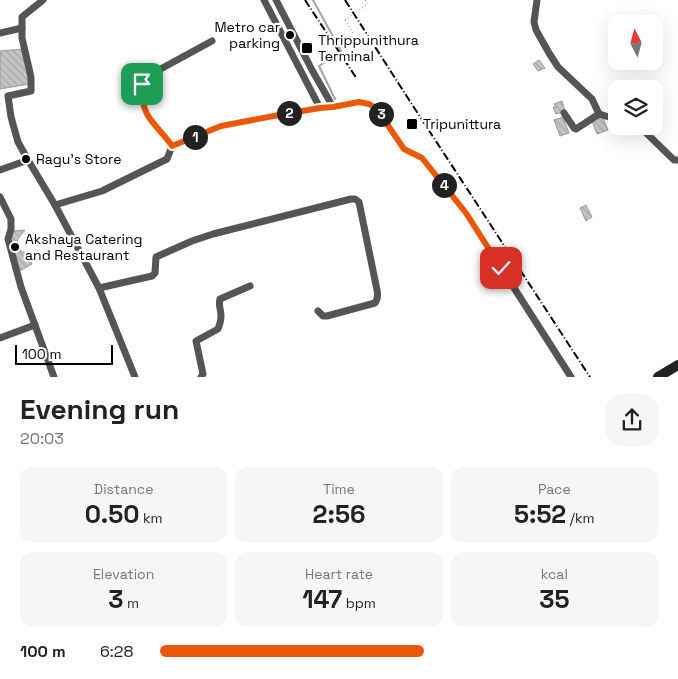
<!DOCTYPE html>
<html lang="en">
<head>
<meta charset="utf-8">
<style>
  :root { --surface:#fff; --page:#f6f6f6; --text:#222; --muted:#767676; --accent:#ea580c }
  body { margin:0; font-family:"Space Grotesk",sans-serif; background:var(--page); color:var(--text); height:100vh; display:flex; flex-direction:column; font-size:19px; white-space:nowrap }
  * { box-sizing:border-box; margin:0 }
  p { font-size:16px; color:var(--muted) }
  .icon { flex:none; width:28px; height:28px; fill:none; stroke:currentColor; stroke-width:2; stroke-linecap:round; stroke-linejoin:round }
  .map { position:relative; height:377px; overflow:hidden }
  .sheet { display:flex; flex-direction:column; background:var(--surface); flex:1 }
  .sheet>* { flex:none }
  .needle { width:32px; rotate:354deg }
  .buttons { position:absolute; left:608px; top:15px; display:grid; gap:10px }
  .buttons a { display:grid; place-items:center; width:55px; height:55px; border-radius:10px; background:var(--surface); box-shadow:0 5px 20px #0002; font-size:25px }
  .scale { position:absolute; left:15px; bottom:12px; width:98px; box-sizing:border-box; padding-left:5px; border:2px solid #000; border-top:0; font-size:14px; line-height:18px; white-space:nowrap; color:#000; -webkit-text-stroke:4px #fff; paint-order:stroke }
  .pin { position:absolute; display:grid; place-items:center; width:42px; height:42px; color:#fff; margin:-21px; border-radius:10px; box-shadow:0 2px 8px #0006 }
  .km { position:absolute; width:25px; height:25px; margin:-12px; border-radius:50%; background:#222; color:#fff; font-size:14px; line-height:25px; text-align:center }
  .round { display:grid; place-items:center; flex:none; width:52px; height:52px; border-radius:15px; background:var(--page) }
  .head { display:flex; align-items:center; justify-content:space-between; height:85px; padding:0 20px }
  h1 { font-size:28px; font-weight:800; line-height:38px }
  .metrics { display:grid; grid-template-columns:repeat(3,1fr); gap:8px; height:85px; padding:5px 20px }
  .metrics div { display:grid; align-content:center; border-radius:12px; background:var(--page); text-align:center }
  .metrics b { font-size:25px; font-weight:800 }
  .metrics small { font-size:14px; font-weight:400 }
  .metrics p { font-size:14px }
  ul { padding:0 20px; list-style:none; font-size:16px }
  li { display:grid; grid-template-columns:80px 60px 1fr; align-items:center; height:38px }
  li i { height:12px; border-radius:6px; background:var(--accent) }
  .map>svg:first-child { display:block }
  .lines { fill:none; stroke-linecap:round; stroke-linejoin:round }
  .stream { stroke:#a3a3a3; stroke-width:2 }
  .building { fill:url(#building-back-hatch); stroke:#999 }
  .path { stroke:#777; stroke-width:1; stroke-dasharray:1 2.5; stroke-linecap:butt }
  .street { stroke:#555; stroke-width:7 }
  .secondary { stroke:#222; stroke-width:10 }
  .rail { stroke:#000; stroke-width:2; stroke-dasharray:8 2.5 1 2.5; stroke-linecap:butt }
  .path-bridge { stroke:#777; stroke-width:1; stroke-dasharray:1 2.5; stroke-linecap:butt }
  .route-casing { stroke:#fff; stroke-width:10 }
  .route { stroke:#ea580c; stroke-width:6 }
  .poi-dot { fill:#000; stroke:#fff; stroke-width:2 }
  .labels { text-anchor:middle; dominant-baseline:central; stroke-width:4.5; stroke-linejoin:round; paint-order:stroke }
  .poi-label { font-size:14px; fill:#000; stroke:#fff; text-anchor:start }
</style>
</head>
<body>
<div class="map">
<svg width="678" height="377" viewBox="0 0 678 377">
  <defs>
    <pattern id="building-back-hatch" width="6" height="6" patternUnits="userSpaceOnUse" patternTransform="scale(1.25)"><rect width="6" height="6" fill="#c4c4c4"/><path d="M-1 5l2 2M0 0l6 6M5-1l2 2" fill="none" stroke="#a7a7a7"/></pattern>
  </defs>
  <rect width="100%" height="100%" fill="#fff"/>
  <g class="lines">
    <path class="stream" d="M313,0L341,51L319,66L335,99"/>
  </g>
  <g class="building">
    <path d="M23,49L29,84L0,89V51Z"/>
    <path d="M539,60L545,68L538,71L533,64Z"/>
    <path d="M562,101L565,111L556,114L553,107H556L554,104Z"/>
    <path d="M602,116L608,130L597,134L592,121Z"/>
    <path d="M563,117L569,133L560,136L554,120Z"/>
    <path d="M586,205L592,217L586,221L580,208Z"/>
    <path d="M25,230L17,240L21,252H24L26,256H29L32,264L18,272L10,241L13,231Z"/>
  </g>
  <g class="lines">
    <g class="path">
      <path d="M365,0L368,4"/>
      <path d="M345,20L353,33"/>
    </g>
    <g class="street">
      <path d="M264,0L320,108"/>
      <path d="M276,0L312,70L333,107"/>
      <path d="M537,0L534,22L536,30L549,53L558,67L592,99L599,114L609,117L616,116"/>
      <path d="M0,33L22,28"/>
      <path d="M564,113L574,128L576,129L599,114"/>
      <path d="M639,126L674,160H678"/>
      <path d="M172,146C160,127 131,104 144,78L212,41"/>
      <path d="M28,160L18,142L11,117L8,96L31,91V77L22,38V17L43,0"/>
      <path d="M0,170L28,160L55,205L99,288L135,377"/>
      <path d="M0,197L11,219V229L8,239L21,287L54,377"/>
      <path d="M55,205L102,191L167,159L172,146L221,126L283,113L320,108L333,107L359,102L369,104L377,107L403,149L422,158L466,213L571,377"/>
      <path d="M99,288L152,276L155,273L156,257L192,241L213,234L351,199H355L359,202L377,290C378,295 378,299 375,303L327,316H323L318,311"/>
      <path d="M0,338L35,325"/>
      <path d="M201,377L203,374L196,341L218,329C220,324 221,320 221,316C221,309 218,305 220,299L250,286"/>
    </g>
    <path class="secondary" d="M658,377L678,365"/>
    <g class="rail">
      <path d="M305,0L357,79"/>
      <path d="M345,0L413,106L590,377"/>
    </g>
    <path class="path-bridge" d="M345,20L368,4"/>
  </g>
  <g class="lines">
    <g class="route-casing">
      <path id="route" d="M142,84C140,93 143,106 147,114C153,125 165,135 172,146L221,126L284,114L320,108L333,107L359,102L369,104L376,108L404,149L422,158L466,213L501,268"/>
    </g>
    <use href="#route" class="route"/>
  </g>
  <g class="poi-dot">
    <circle cx="290" cy="35" r="5"/>
    <rect x="301" y="42" width="12" height="12" rx="2.5"/>
    <rect x="406" y="118" width="12" height="12" rx="2.5"/>
    <circle cx="26" cy="159" r="5"/>
    <circle cx="15" cy="247" r="5"/>
  </g>
  <g class="labels">
    <g class="poi-label">
      <text x="280" y="27" text-anchor="end">Metro car<tspan x="280" dy="16">parking</tspan></text>
      <text x="318" y="40">Thrippunithura<tspan x="318" dy="16">Terminal</tspan></text>
      <text x="423" y="124">Tripunittura</text>
      <text x="36" y="159">Ragu's Store</text>
      <text x="25" y="239">Akshaya Catering<tspan x="25" dy="16">and Restaurant</tspan></text>
    </g>
  </g>
</svg>
<div class="buttons">
<a><svg class="needle" viewBox="-14 -14 28 28"><path d="M0-13l5 13h-10z" fill="#e53935"/><path d="M0 13l5-13h-10z" fill="#767676"/></svg></a>
<a><svg class="icon" aria-label="layers" viewBox="0 0 24 24"><path d="M12 4l9 5-9 5-9-5zM3 14l9 5 9-5"/></svg></a>
</div>
<div class="scale">100 m</div>
<div class="pin" style="left:142px;top:84px;background:#1e9e55"><svg class="icon" aria-label="arrive" viewBox="0 0 24 24"><path d="M6 21V4h12l-3 4 3 4H6"/></svg></div>
<div class="pin" style="left:501px;top:268px;background:#d93025"><svg class="icon" aria-label="check" viewBox="0 0 24 24"><path d="M5 12l5 5 9-10"/></svg></div>
<b class="km" style="left:195px;top:137px">1</b>
<b class="km" style="left:289px;top:113px">2</b>
<b class="km" style="left:381px;top:114px">3</b>
<b class="km" style="left:444px;top:185px">4</b>
</div>
<section class="sheet">
<div class="head"><div><h1>Evening run</h1><p>20:03</p></div><a class="round"><svg class="icon" aria-label="share" viewBox="0 0 24 24"><path d="M12 15V3M7 8l5-5 5 5M5 13v7h14v-7"/></svg></a></div>
<div class="metrics">
<div><p>Distance</p><b>0.50<small> km</small></b></div>
<div><p>Time</p><b>2:56</b></div>
<div><p>Pace</p><b>5:52<small> /km</small></b></div>
</div>
<div class="metrics">
<div><p>Elevation</p><b>3<small> m</small></b></div>
<div><p>Heart rate</p><b>147<small> bpm</small></b></div>
<div><p>kcal</p><b>35</b></div>
</div>
<ul>
<li><b>100 m</b>6:28<i style="width:53%"></i></li>
</ul>
</section>
</body>
</html>
